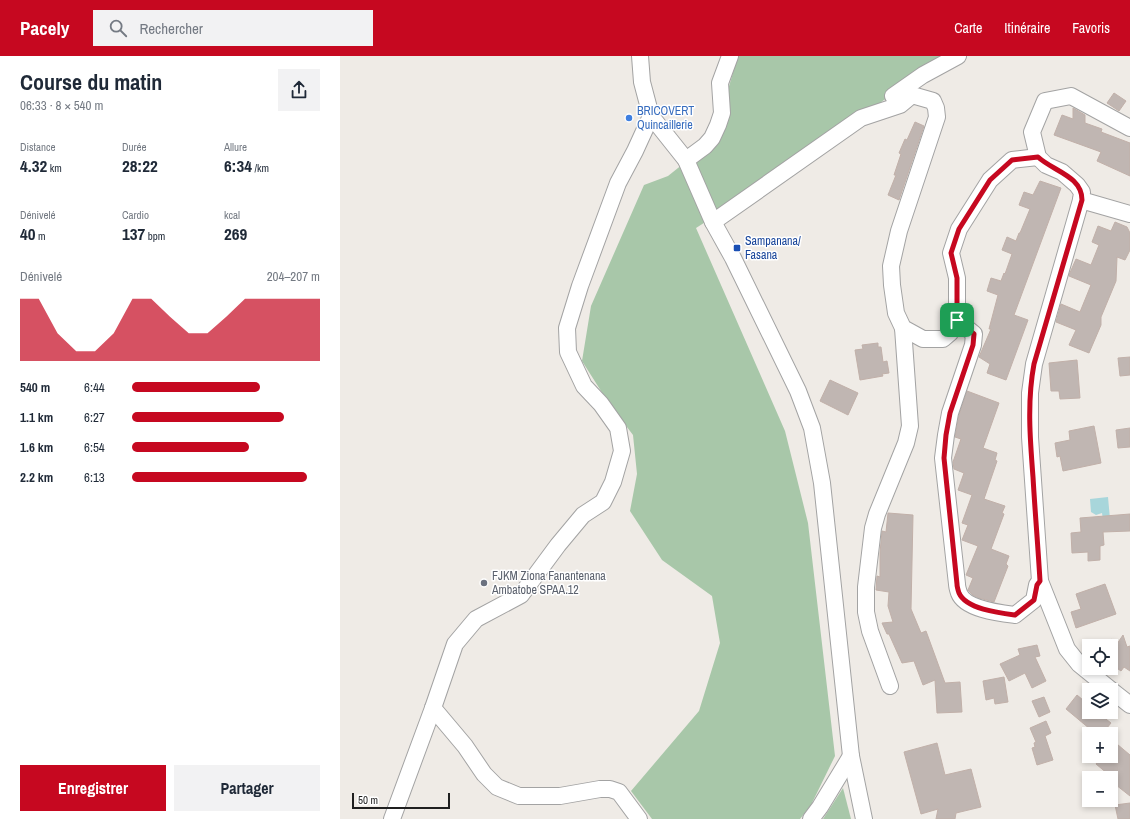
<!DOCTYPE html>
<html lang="fr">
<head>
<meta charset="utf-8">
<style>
  :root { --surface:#fff; --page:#f2f2f3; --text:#1f2937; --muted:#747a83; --accent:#c60820 }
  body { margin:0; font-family:"Archivo Narrow",sans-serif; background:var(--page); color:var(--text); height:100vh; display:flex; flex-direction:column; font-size:15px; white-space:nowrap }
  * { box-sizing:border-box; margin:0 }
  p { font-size:13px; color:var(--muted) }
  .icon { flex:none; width:22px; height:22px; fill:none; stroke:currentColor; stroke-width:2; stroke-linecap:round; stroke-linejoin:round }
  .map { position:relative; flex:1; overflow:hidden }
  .side { display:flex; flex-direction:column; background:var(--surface); width:340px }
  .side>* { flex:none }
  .buttons { position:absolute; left:742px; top:583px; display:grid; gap:8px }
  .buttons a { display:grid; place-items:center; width:36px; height:36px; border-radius:0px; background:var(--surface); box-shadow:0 2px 6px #0003; font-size:20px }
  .scale { position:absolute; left:12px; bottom:10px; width:98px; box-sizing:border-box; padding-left:4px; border:2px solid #1f1f1f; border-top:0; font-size:11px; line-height:14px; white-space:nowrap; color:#1f1f1f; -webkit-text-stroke:3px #fff; paint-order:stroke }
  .pin { position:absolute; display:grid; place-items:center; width:34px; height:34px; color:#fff; margin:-17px; border-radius:8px; box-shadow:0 2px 6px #0006 }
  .round { display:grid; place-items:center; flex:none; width:42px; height:42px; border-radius:0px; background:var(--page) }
  .headline { display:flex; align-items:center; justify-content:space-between; height:68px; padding:0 20px }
  h1 { font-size:22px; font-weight:700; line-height:30px }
  .figures { display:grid; grid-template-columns:repeat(3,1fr); gap:6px; height:68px; padding:4px 20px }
  .figures div { display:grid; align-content:center }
  .figures b { font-size:17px; font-weight:700 }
  .figures small { font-size:11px; font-weight:400 }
  .figures p { font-size:11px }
  .chart { height:112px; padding:8px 20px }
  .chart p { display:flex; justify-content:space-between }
  .chart svg { width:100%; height:72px; margin-top:4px; fill:var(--accent); opacity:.7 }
  .cta { display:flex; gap:8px; margin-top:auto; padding:8px 20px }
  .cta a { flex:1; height:46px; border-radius:0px; background:var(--accent); color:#fff; font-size:16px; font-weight:700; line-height:46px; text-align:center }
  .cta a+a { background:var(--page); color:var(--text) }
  ul { padding:0 20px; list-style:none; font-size:13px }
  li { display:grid; grid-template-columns:64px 48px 1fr; align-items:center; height:30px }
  li i { height:10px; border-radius:5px; background:var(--accent) }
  header { display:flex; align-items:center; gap:24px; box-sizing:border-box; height:56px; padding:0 20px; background:var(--accent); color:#fff }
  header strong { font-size:19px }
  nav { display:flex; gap:22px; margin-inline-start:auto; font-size:14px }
  .search { width:280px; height:36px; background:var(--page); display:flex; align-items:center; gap:10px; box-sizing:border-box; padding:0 14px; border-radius:0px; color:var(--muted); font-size:15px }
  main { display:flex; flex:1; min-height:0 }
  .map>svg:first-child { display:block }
  .cemetery { fill:#a8c7a9 }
  .water { fill:#a8d6db }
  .building { fill:#c0b6b2; stroke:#c1b0a9 }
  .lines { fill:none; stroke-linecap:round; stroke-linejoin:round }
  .minor-casing { stroke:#a3a3a3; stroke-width:18 }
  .minor { stroke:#fff; stroke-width:16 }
  .route-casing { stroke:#fff; stroke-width:8 }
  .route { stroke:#c60820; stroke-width:5 }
  .shop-dot { fill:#3f7fe0; stroke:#fff; stroke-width:1.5 }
  .transit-dot { fill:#1a4fb4; stroke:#fff; stroke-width:1.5 }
  .worship-dot { fill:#6b7280; stroke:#fff; stroke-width:1.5 }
  .labels { text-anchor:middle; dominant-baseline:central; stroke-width:3; stroke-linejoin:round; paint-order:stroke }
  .shop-label { font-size:12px; fill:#366cbe; stroke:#fff; text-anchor:start }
  .transit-label { font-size:12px; fill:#164399; stroke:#fff; text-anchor:start }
  .worship-label { font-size:12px; fill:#5b616d; stroke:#fff; text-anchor:start }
</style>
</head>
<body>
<header>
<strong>Pacely</strong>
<div class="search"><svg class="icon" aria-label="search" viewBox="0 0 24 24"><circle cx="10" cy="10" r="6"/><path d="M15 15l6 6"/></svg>Rechercher</div>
<nav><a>Carte</a><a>Itinéraire</a><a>Favoris</a></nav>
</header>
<main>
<section class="side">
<div class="headline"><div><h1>Course du matin</h1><p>06:33 · 8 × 540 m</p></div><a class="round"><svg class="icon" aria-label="share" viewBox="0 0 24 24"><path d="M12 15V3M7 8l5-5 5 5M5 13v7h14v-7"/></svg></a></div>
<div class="figures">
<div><p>Distance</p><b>4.32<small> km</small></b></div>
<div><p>Durée</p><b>28:22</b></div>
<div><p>Allure</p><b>6:34<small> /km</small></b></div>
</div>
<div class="figures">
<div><p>Dénivelé</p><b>40<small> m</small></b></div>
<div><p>Cardio</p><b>137<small> bpm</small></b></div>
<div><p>kcal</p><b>269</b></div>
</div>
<div class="chart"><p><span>Dénivelé</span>204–207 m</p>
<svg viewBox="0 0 160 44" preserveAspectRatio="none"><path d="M0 44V6L10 6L20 27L30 38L40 38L50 27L60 6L70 6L80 17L90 27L100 27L110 17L120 6L130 6L140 6L150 6L160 6V44z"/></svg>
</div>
<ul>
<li><b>540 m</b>6:44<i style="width:68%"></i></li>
<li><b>1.1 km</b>6:27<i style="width:81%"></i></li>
<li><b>1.6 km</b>6:54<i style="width:62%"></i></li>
<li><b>2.2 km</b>6:13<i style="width:93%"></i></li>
</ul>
<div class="cta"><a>Enregistrer</a><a>Partager</a></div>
</section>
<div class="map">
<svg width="790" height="763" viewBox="0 0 790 763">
  <rect width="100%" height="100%" fill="#efebe6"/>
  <g class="cemetery">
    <path d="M398,0H618L560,32L469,100L356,172L445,375L468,467L495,700L471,749L460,763H312L291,735L359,655L380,587L372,540L322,504L290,455L297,418L293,379L268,346L242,305L251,250L304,129L328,120L373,84Z"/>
    <path d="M503,732L511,763H483Z"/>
  </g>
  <path class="water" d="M768,441L770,463L763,464L762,457L756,459L751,456L750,443Z"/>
  <g class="building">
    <path d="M774,37L786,45L779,55L767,47Z"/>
    <path d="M733,52L745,59V67L762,73L761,76L790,87V120L757,105L761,96L714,79L722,59L733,63Z"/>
    <path d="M575,66L584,70L559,144L548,139L556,119H554L561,98L559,97L565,83L567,84Z"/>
    <path d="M700,125L721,132L674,259L688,264L666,324L647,317L650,308L639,301L651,273H649L658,239L647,235L651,222L661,225L664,217L665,218L672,198L662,194L667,181L676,185L679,177H680L690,153L679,149L684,136L693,139Z"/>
    <path d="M775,166L787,171L790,177V194L785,204L777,201L776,225L761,261V269L749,297L729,289L736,274L716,266L721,248L740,256L751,229L729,220V219L736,203L751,209L759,189L752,186L758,170L771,175Z"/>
    <path d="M538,287V291H541L543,306L547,305L549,317L542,318L543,320L520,324L515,294L523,293L522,289Z"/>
    <path d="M790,301V319L780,320L778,302Z"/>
    <path d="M737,304L740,342L720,343L719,335H711L709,307Z"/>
    <path d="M490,324L518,337L508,359L480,345Z"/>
    <path d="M627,335L659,347L643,392L657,397L655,404L657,405L644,443L665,450L662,457L664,458L651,493L669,500L666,508L668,510L654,546L639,542L633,539L628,534L633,522L626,519L638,490L622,484L628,469L622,467L632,439L618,434L624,417L614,413L613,406L621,383L615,381L619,359Z"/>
    <path d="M754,370L761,407L723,415L720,400L717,401L715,387L730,384L729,375Z"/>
    <path d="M790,372V391L778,392L776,374Z"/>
    <path d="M548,457L573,459L571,553L581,577L586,575L605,627L620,626L622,656L597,657L595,624L583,629L574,605L562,607L549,578H547L542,567L553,566L548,550L549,536L536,534L537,520L540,521V497L542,475L546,476Z"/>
    <path d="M790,458V475L763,476L764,489L760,490V504L748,505V496L732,497L731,477L741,476L740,462Z"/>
    <path d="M765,528L776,558L736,572L731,556L741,553L736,538Z"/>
    <path d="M783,579L787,591L790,590V615L784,611L781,615L771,608V583L777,588Z"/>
    <path d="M697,589L700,600L695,601L706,625L692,632L685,617L669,625L660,608L680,599L678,593Z"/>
    <path d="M664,621L668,646L655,648L654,642L646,644L643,625Z"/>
    <path d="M737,639L749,649V656H757L771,667L762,678H756L726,653Z"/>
    <path d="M704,641L710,656L699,661L692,645Z"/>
    <path d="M706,665L711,677L705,680L713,704L697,709L692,692L695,691L694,687L696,686L690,672Z"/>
    <path d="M771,683L790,699V740L771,725V722L766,720L768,718L756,708L762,700H771Z"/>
    <path d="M597,687L605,719L631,713L641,751L616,757L615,763H596L598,753L581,758L564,696Z"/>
    <path d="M790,747V763H778L775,749Z"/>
  </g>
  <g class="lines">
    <g class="minor-casing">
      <g id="minor">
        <path d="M300,0L302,26L311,60L346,104L373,166L393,202L458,335L472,372L482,427L511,700L524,763"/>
        <path d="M553,40L583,19L618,0"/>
        <path d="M346,104L365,90L372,82L378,69L382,57L380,27L390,0"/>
        <path d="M741,144L790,158"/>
        <path d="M373,166L521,62L560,49L572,39L593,45L596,52L597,61L559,175L551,210L552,229L556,257L563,272L583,283H603L610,277L617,264V222L611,197L619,173L650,124L672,104L698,101"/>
        <path d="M617,264L634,278L633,289L610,357L606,379L603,402L617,528C617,531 618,534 619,537C625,553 659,557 675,559L694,544L697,529L700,525"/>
        <path d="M550,630L530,575L526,556V531L533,472L537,458L566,387L570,370L563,272"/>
        <path d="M771,634L739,608L727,593L700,525L690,381V337L694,308L741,144L742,136L737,129L722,116L706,109L698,101L692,76L705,45L731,40L790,72"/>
        <path d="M771,634L790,649"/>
        <path d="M93,652L125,690L144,718L157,731L179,740H220L260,733H270L279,736L299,763"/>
        <path d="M52,763L93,652L115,588L136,563L181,539L218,489L243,459L263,446L273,426L282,395L278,372L261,348L244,330L228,296L227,272L240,230L278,127L295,95L311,60"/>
        <path d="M471,763L480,751L511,700"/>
      </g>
    </g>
    <use href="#minor" class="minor"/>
  </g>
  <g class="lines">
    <g class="route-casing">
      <path id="route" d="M698,101C713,115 742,120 742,144L694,308C687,345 690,383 693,421C695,456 698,490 700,525L697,529L694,544L675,559C659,557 626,553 619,537C618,534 617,531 617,528L604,402L606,379L610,357L633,289L634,278L617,264V222L611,197L619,173L650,124L672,104Z"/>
    </g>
    <use href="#route" class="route"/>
  </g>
  <circle class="shop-dot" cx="289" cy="62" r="4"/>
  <rect class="transit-dot" x="393" y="188" width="8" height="8" rx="2"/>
  <circle class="worship-dot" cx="144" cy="527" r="4"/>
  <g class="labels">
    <g class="shop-label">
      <text x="297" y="55">BRICOVERT<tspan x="297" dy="14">Quincaillerie</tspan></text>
    </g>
    <g class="transit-label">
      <text x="405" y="185">Sampanana/<tspan x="405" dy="14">Fasana</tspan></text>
    </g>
    <g class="worship-label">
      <text x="152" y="520">FJKM Ziona Fanantenana<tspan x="152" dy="14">Ambatobe SPAA.12</tspan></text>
    </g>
  </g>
</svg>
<div class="buttons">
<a><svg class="icon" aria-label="locate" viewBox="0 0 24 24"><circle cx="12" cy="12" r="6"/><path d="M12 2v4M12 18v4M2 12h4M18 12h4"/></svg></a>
<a><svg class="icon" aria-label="layers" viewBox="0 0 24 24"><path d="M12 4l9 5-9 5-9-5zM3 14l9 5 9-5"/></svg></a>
<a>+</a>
<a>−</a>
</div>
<div class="scale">50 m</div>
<div class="pin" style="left:617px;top:264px;background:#1e9e55"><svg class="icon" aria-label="arrive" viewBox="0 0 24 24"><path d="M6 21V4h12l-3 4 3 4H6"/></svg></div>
</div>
</main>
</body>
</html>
